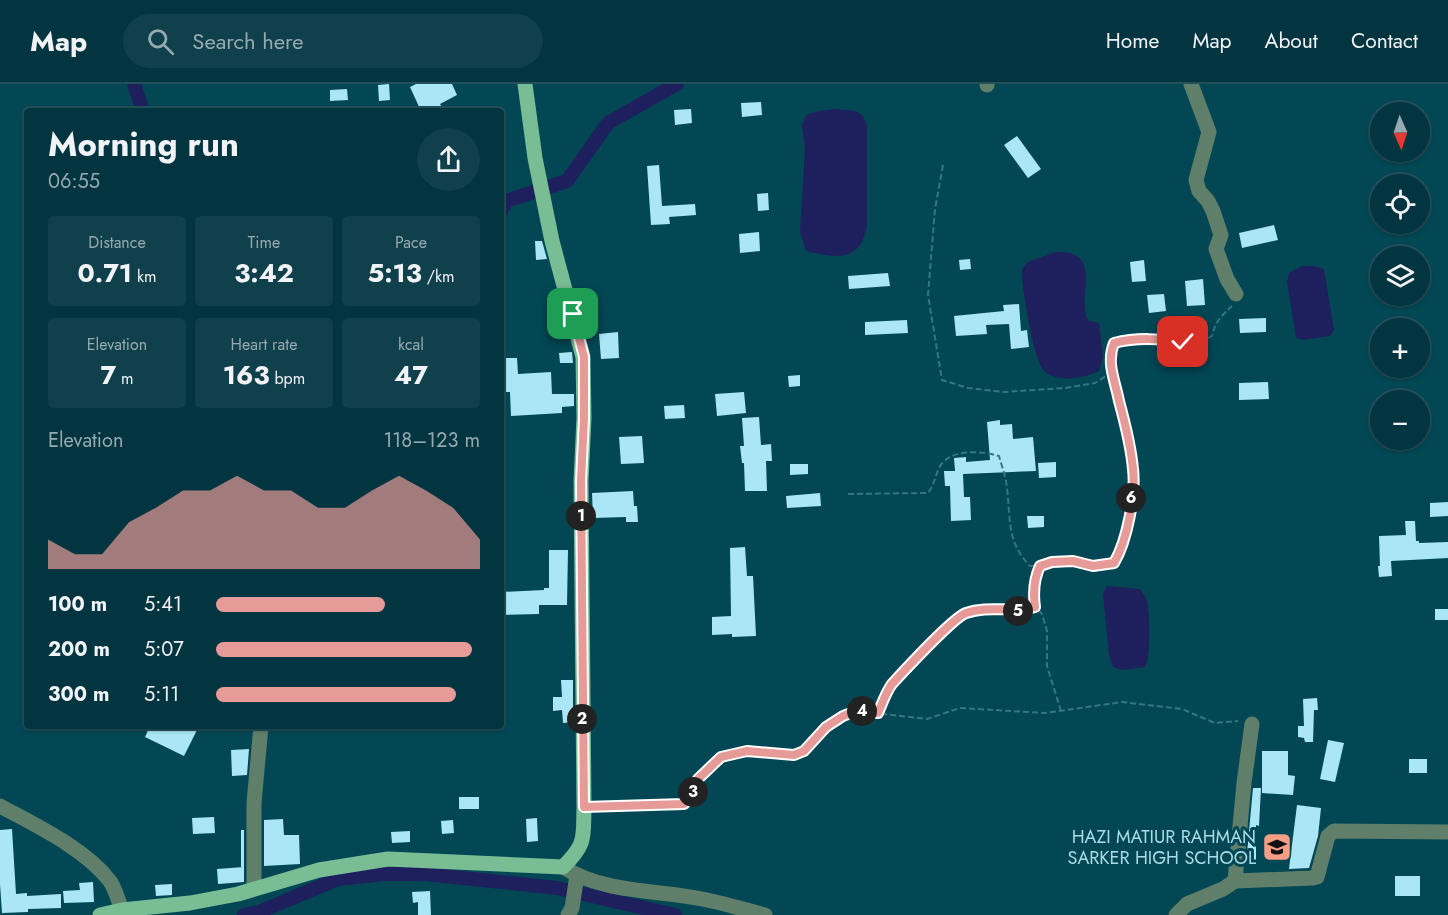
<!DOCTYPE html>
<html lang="en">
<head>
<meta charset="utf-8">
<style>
  :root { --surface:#023540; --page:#10404b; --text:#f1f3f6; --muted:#96abb1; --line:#235059; --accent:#e69b98 }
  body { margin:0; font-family:Jost,sans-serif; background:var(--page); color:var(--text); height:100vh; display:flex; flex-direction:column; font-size:22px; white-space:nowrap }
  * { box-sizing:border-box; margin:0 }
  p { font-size:20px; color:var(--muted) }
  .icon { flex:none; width:33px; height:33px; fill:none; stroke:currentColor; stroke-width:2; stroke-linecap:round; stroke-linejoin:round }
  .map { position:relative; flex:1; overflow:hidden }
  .panel { position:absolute; left:24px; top:24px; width:480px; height:621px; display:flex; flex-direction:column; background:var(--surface); border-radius:6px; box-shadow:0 2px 4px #0004,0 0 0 2px var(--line) }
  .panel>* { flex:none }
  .needle { width:39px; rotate:177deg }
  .fabs { position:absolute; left:1370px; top:18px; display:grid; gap:12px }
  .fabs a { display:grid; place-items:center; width:60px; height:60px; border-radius:50%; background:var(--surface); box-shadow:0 2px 4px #0004,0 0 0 2px var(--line); font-size:30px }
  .pin { position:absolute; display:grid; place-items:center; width:51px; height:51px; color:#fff; margin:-26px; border-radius:12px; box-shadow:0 3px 9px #0006 }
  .km { position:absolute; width:30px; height:30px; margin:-15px; border-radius:50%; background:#222; color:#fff; font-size:16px; line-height:30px; text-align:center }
  .round { display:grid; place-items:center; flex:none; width:63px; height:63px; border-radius:32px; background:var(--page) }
  .overview { display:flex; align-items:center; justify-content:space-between; height:102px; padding:0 24px }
  h1 { font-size:33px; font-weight:700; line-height:45px }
  .stats { display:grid; grid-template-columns:repeat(3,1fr); gap:9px; height:102px; padding:6px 24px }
  .stats div { display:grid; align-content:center; border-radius:6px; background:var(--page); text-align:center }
  .stats b { font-size:26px; font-weight:700 }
  .stats small { font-size:16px; font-weight:400 }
  .stats p { font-size:16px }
  .chart { height:168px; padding:12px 24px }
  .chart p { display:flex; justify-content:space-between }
  .chart svg { width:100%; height:108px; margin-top:6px; fill:var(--accent); opacity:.7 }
  ul { padding:0 24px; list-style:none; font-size:20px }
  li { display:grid; grid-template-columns:96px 72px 1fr; align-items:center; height:45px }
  li i { height:15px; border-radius:8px; background:var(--accent) }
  header { display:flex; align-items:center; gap:36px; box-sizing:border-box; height:84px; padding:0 30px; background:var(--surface); border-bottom:2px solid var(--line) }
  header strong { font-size:28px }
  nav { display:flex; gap:33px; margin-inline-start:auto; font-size:21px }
  .search { width:420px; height:54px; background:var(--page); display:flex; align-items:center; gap:15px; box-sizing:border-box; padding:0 21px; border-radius:33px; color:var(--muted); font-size:22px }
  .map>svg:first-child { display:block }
  .water { fill:#1e1f5d }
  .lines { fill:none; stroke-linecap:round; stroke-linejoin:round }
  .canal { stroke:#1e1f5d; stroke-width:14 }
  .building { fill:#aae6f6 }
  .path { stroke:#377583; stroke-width:2; stroke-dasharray:6 3; stroke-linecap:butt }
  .minor { stroke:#5f7f6b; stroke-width:15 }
  .major { stroke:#79bd94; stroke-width:15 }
  .route-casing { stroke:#fff; stroke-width:12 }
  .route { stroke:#e69b98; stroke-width:8 }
  .labels { text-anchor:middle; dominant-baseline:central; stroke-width:6; stroke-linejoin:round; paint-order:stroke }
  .poi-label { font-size:18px; fill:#aadbe9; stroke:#034755; text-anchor:end }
</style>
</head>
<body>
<header>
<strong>Map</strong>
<div class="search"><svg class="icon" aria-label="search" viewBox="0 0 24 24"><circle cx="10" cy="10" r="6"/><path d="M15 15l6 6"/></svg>Search here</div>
<nav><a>Home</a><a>Map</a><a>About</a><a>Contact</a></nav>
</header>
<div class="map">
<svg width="1448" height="831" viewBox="0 0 1448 831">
  <rect width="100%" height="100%" fill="#034755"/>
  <g class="water">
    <path d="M836,25L856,27L863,32L867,42V141C861,179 836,174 806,167L800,148L805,64L802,41L806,31L819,27Z"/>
    <path d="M1055,168C1107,165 1074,218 1089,237L1099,239L1103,273L1099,287C1085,294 1060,299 1045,288C1034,280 1021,201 1022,185L1028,178Z"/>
    <path d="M1302,182H1313L1324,185L1334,246L1330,252L1304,256L1296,254L1287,198L1289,189Z"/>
    <path d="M1107,502L1140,505C1142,508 1146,513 1147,517C1150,527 1151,576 1145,583L1122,586L1113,583L1109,571L1103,510Z"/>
  </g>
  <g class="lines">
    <g class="canal">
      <path d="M134,0L143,27"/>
      <path d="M501,127L506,117L567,97L608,39L677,0"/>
      <path d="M244,831L259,828L338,795L384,790H426L557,804L675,831"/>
    </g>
  </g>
  <g class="building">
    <path d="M389,0L390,16L379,17L378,1Z"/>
    <path d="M416,0H452L457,11L440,20L444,27H421L410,3Z"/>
    <path d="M347,5L348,16L330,17V6Z"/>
    <path d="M761,18L762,31L742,33L741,19Z"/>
    <path d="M691,25L692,39L675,41L674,26Z"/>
    <path d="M1017,52L1041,85L1028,94L1004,61Z"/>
    <path d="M659,81L662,122L695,120L696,131L669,133L670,140L651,141L647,82Z"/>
    <path d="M768,109L769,126L758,127L757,110Z"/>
    <path d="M1274,141L1278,156L1242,164L1239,149Z"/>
    <path d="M759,148L760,167L740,169L739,150Z"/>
    <path d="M535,157H542L547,175L536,176Z"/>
    <path d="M970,175L971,185L960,186L959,176Z"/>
    <path d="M1144,176L1146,197L1132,198L1130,178Z"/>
    <path d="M888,189L890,202L849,205L848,192Z"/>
    <path d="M1203,195L1205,221L1187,222L1185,197Z"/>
    <path d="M1164,210L1166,227L1149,229L1147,211Z"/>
    <path d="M1019,220L1021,247L1027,246L1029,263L1011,265L1009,240L986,241L987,250L956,252L954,232L1004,227L1003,221Z"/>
    <path d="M1266,234V248L1240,249L1239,235Z"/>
    <path d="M907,236L908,249L865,251V238Z"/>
    <path d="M618,248L619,274L601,275L599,250Z"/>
    <path d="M572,268L573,279H560L559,269Z"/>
    <path d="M501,274H517L518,290L551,288L552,310H574V322L562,323V329L511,332L510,308H503Z"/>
    <path d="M800,291V302L789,303L788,292Z"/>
    <path d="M1268,298L1269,315L1239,316V299Z"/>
    <path d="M744,308L746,329L717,332L715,310Z"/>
    <path d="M684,321L685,334L665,335L664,322Z"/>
    <path d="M759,333L761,361L771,360L772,377H766L767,407H745L744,379H742L740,362H744L742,334Z"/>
    <path d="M1000,336V341L1012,340L1013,355L1033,353L1036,387L963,390L964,413H970L971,436L951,437L950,402H945L944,387H955L954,374L966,373V378L990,376L987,338Z"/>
    <path d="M642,352L644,379L621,380L619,353Z"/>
    <path d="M1056,378V393L1039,394L1038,379Z"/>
    <path d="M790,380H808V390L790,391Z"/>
    <path d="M633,407L634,422H637L638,438H626V433L593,434L592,409Z"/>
    <path d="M820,409L821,422L787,424L786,412Z"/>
    <path d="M1448,418V432L1430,433V419Z"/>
    <path d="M1027,432H1044V443L1028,444Z"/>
    <path d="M1405,437H1415L1416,457H1419V459L1448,458V474L1391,477L1392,492L1379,493L1378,482H1380L1379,452L1406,451Z"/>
    <path d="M745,463L747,492H753L756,552L732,553V550L712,551V533L731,532L730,464Z"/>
    <path d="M549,466H568L567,521H539V530L501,531V508L544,506V504H549Z"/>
    <rect x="1435" y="525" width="13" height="11"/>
    <path d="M561,596H573V638L563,639L562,626L553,627V613H562Z"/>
    <path d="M1317,614L1318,626H1314L1313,658H1305L1304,654L1298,653V642H1304L1303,615Z"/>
    <path d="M150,642H199L184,672L145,653Z"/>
    <path d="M1328,656L1344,659L1335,698L1320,695Z"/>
    <path d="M249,665L247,691L232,692L231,666Z"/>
    <path d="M1262,667H1288V691L1295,692L1293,711L1262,709Z"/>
    <rect x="1409" y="675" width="18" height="14"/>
    <path d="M1253,704H1261L1259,742L1256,741V781L1246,780Z"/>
    <rect x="459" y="713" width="20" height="12"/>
    <path d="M1297,721L1321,724L1318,752L1309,784L1289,785Z"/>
    <path d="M214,733L215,749L193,750L192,734Z"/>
    <path d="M537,734L538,757L527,758L526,735Z"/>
    <path d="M283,735L284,751H299L300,780L264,782V736Z"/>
    <path d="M453,736L454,749L442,750L441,737Z"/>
    <path d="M12,745L16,810L27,809V812L61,810V824L28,825V828L2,829L0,800V746Z"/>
    <rect x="241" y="746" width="3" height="37"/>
    <path d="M410,747V758L392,759L391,748Z"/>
    <path d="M244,783V798L218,800L217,785Z"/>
    <rect x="1395" y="792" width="25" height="20"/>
    <path d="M93,798L94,818L64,819L63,807L80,806L79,799Z"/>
    <path d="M172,800V811L156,812L155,801Z"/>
    <path d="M430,807L431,831H418V818L413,819L412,808Z"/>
  </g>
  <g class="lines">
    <g class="path">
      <path d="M943,81L935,125L928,211L942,296L968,304L1003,308L1065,304L1095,299L1111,289"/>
      <path d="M848,410L928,409C935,400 935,391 940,382C952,364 981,367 999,372C1002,383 1006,393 1007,404C1011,436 1006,457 1030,482H1040"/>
      <path d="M1061,627L1047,582V547L1042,530L1036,523L1034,512L1036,491L1040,482L1052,478L1073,477L1093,481L1114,479C1144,431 1132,369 1119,317C1114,296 1106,279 1114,259L1131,255L1155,254L1198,260L1212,252C1215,238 1221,232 1232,222"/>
      <path d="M878,628C882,619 885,610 890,603C897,592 957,532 967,529C989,522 1013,529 1036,523"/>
      <path d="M598,722L684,720L691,713L698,695L721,673L747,667L794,671L804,667L826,643L843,631L856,627L927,635L960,624L1045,629L1122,618L1182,625L1215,639L1238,637"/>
    </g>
    <g class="minor">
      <path d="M987,0V1"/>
      <path d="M1191,0L1209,48L1196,96L1199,107L1208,117L1213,127L1221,151L1216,165L1227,195L1236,210"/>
      <path d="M0,722C35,741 84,764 109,796C115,803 118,816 122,826"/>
      <path d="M563,783C603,809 657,806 702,815C724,819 745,826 765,831"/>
      <path d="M1235,797L1244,699L1252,640"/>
      <path d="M254,804V719L261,642"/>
      <path d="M568,831L572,824L577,791"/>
      <path d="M1176,831L1187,820L1223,805L1235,797L1313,794L1317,793L1328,752L1334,747L1448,748"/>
    </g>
    <path class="major" d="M100,831L122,826L190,819L238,810L319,786L388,775L563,783C587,759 583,754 584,723L581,397L584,334L583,273L552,157L535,74L525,0"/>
  </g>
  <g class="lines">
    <g class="route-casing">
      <path id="route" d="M573,230L584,273V334L581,397L584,723L684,720L691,713L698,695L721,673L747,667L794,671L804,667L826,643L843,632L856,627L878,629C882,620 886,608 892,600C903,588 954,533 966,529C988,521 1013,529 1035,523C1033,509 1034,495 1040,482L1052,478L1073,477L1093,482L1114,479C1127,457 1136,411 1133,385C1131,362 1125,339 1119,317C1115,296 1106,279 1114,259C1138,253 1159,255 1183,258"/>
    </g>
    <use href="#route" class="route"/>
  </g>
  <defs>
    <g id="school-square" transform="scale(1.5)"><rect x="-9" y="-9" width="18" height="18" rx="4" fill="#f49e86" stroke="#034755"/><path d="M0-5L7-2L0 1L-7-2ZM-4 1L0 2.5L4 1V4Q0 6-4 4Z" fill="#111"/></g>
  </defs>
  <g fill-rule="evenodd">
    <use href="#school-square" x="1277" y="763"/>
  </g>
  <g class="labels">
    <g class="poi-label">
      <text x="1256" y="753">HAZI MATIUR RAHMAN<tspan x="1256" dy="21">SARKER HIGH SCHOOL</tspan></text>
    </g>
  </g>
</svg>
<div class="fabs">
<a><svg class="needle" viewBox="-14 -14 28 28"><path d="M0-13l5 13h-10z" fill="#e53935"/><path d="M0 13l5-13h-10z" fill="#96abb1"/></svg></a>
<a><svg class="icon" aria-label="locate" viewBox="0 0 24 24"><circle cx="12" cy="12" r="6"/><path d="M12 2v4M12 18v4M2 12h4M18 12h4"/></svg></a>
<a><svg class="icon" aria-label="layers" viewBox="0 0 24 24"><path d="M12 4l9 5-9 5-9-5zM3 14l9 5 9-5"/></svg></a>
<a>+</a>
<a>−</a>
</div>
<div class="pin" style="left:573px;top:230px;background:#1e9e55"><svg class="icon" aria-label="arrive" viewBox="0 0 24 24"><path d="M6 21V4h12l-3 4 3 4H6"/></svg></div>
<div class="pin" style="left:1183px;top:258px;background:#d93025"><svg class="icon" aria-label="check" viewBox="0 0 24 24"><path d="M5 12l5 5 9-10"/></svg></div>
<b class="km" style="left:581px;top:432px">1</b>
<b class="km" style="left:582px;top:635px">2</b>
<b class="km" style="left:693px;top:708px">3</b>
<b class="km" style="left:862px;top:627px">4</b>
<b class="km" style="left:1018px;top:527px">5</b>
<b class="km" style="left:1131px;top:414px">6</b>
<section class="panel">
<div class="overview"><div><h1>Morning run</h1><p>06:55</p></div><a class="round"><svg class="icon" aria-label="share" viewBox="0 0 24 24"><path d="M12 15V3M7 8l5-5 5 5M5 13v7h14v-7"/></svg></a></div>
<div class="stats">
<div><p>Distance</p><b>0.71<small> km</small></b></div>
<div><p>Time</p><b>3:42</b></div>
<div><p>Pace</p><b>5:13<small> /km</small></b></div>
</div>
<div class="stats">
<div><p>Elevation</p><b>7<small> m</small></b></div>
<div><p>Heart rate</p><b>163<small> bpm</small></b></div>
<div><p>kcal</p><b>47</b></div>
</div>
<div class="chart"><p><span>Elevation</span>118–123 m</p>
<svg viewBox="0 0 160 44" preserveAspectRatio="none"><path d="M0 44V32L10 38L20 38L30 25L40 19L50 12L60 12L70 6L80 12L90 12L100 19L110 19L120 12L130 6L140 12L150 19L160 32V44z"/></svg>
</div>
<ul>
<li><b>100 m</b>5:41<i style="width:64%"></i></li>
<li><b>200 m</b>5:07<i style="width:97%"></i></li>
<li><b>300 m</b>5:11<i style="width:91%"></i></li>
</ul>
</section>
</div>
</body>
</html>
